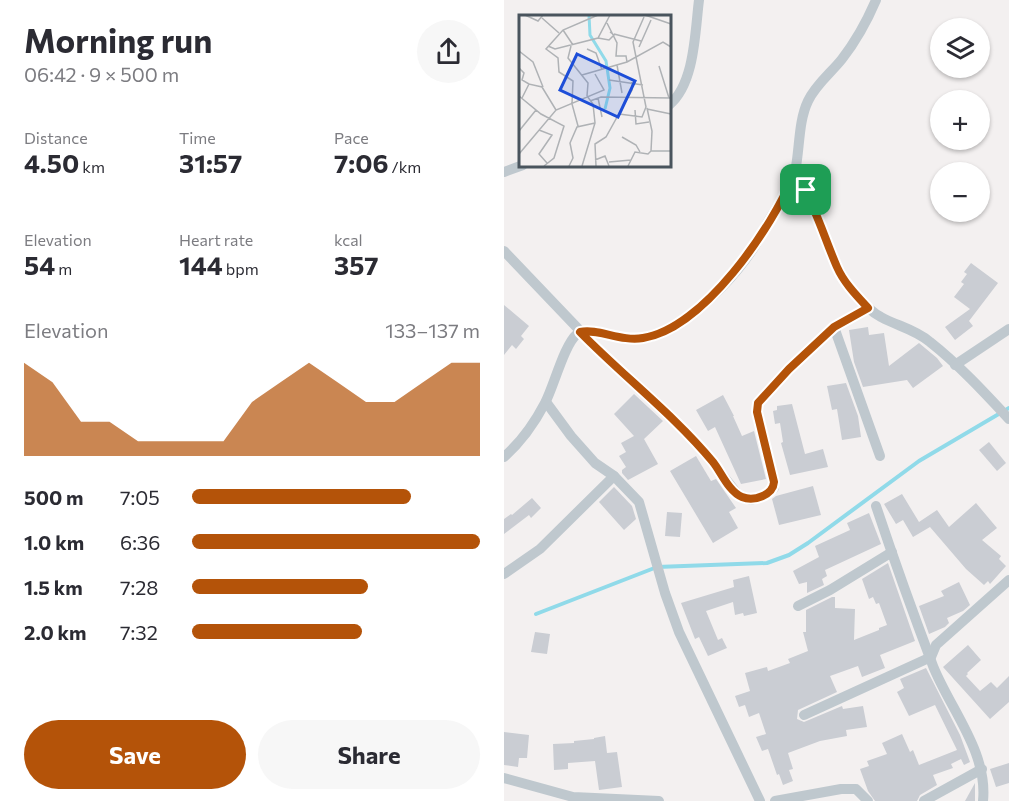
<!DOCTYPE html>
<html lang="en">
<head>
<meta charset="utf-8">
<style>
  :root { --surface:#fff; --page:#f7f7f7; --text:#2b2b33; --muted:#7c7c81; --accent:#b45309 }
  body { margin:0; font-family:Commissioner,sans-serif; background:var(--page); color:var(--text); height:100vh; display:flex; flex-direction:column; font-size:22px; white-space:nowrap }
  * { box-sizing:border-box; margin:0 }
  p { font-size:20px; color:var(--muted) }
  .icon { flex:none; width:33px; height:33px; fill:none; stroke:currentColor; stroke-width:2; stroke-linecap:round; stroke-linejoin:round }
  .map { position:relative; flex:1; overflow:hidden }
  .drawer { display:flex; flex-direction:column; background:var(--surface); width:504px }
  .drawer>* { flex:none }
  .fabs { position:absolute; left:426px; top:18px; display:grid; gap:12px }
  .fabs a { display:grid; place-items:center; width:60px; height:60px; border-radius:50%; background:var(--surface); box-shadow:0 2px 4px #0004; font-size:30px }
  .pin { position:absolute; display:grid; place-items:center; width:51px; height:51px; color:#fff; margin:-26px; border-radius:12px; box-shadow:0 3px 9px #0006 }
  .round { display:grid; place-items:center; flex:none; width:63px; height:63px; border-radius:32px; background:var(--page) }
  .head { display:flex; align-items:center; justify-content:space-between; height:102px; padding:0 24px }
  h1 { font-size:33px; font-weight:700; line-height:45px }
  .figures { display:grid; grid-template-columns:repeat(3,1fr); gap:9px; height:102px; padding:6px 24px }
  .figures div { display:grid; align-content:center }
  .figures b { font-size:26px; font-weight:700 }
  .figures small { font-size:16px; font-weight:400 }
  .figures p { font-size:16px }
  .chart { height:168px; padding:12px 24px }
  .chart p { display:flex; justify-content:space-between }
  .chart svg { width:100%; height:108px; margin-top:6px; fill:var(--accent); opacity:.7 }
  .cta { display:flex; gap:12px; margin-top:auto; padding:12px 24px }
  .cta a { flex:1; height:69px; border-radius:36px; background:var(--accent); color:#fff; font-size:24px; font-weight:700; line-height:69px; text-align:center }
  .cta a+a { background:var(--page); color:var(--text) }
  ul { padding:0 24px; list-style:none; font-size:20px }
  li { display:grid; grid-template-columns:96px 72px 1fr; align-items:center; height:45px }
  li i { height:15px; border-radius:8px; background:var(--accent) }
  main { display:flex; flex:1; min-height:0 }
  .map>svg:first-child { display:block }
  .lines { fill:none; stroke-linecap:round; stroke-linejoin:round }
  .stream { stroke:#90dae9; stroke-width:4 }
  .building { fill:#cacdd3 }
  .street { stroke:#bfc8ce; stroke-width:10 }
  .route-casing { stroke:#fff; stroke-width:12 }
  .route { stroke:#b45309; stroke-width:8 }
  .inset-river { fill:none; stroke:#90dae9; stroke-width:3 }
  .inset-road { fill:none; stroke:#afb2b5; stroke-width:1.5 }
  .view { fill:#1d4ed8; fill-opacity:0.15; stroke:#1d4ed8; stroke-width:3 }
  .inset-edge { fill:none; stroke:#49545d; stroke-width:3 }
</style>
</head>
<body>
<main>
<section class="drawer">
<div class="head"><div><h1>Morning run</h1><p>06:42 · 9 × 500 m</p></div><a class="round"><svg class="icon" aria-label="share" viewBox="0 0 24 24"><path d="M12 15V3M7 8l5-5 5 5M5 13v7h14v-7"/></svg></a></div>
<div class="figures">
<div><p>Distance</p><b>4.50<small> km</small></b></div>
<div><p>Time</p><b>31:57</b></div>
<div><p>Pace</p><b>7:06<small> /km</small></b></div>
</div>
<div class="figures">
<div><p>Elevation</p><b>54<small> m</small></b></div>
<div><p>Heart rate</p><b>144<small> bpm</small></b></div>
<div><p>kcal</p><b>357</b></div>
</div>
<div class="chart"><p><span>Elevation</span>133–137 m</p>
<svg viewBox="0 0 160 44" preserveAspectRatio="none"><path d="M0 44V6L10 14L20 30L30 30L40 38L50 38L60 38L70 38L80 22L90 14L100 6L110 14L120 22L130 22L140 14L150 6L160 6V44z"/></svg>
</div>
<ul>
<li><b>500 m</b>7:05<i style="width:76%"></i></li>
<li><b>1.0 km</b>6:36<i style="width:100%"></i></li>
<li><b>1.5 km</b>7:28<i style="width:61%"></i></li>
<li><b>2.0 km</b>7:32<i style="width:59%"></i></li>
</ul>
<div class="cta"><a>Save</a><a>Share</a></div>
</section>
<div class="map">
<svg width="505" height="801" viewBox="0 0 505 801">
  <rect width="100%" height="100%" fill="#f3f0f0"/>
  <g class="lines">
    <path class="stream" d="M32,614L153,567L263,563L285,555L304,543L415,461L505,408"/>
  </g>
  <g class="building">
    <path d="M467,263L494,283L465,321L469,326L451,340L441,327L466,309L450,297L460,284L457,282L463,274L460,272Z"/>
    <path d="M0,305L25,326L17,336L20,339L12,349L8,345L0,355Z"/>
    <path d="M364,327L365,335L380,333L385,366L415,343L433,358L439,366L409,388L403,380L359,387L350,362L345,330Z"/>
    <path d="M342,383L354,416L357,437L338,440L333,409L328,410L323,386Z"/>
    <path d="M130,394L159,421L140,439L154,464L124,480L118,473V470L122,467L115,456L122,452L117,443L130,436L110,414Z"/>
    <path d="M219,395L230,416H229L238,436L250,431L262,479L237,484L211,427L204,431L192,410Z"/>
    <path d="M288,404L301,454L319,449L324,467L286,475L277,443L279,442L276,423L271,424L269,411L273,410V406Z"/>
    <path d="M485,442L502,463L493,471L475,450Z"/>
    <path d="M192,456L207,481L212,479L232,508L225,512L234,528L209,543L166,471Z"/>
    <path d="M309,486L317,515L275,525L268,499L272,496Z"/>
    <path d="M110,487L128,506L132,519L120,530L95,502Z"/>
    <path d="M398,494L415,522L433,510L445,527L472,503L493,528L478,540L497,556L495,559L502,566L486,584L484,581L480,585L462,569L426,527L409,537L399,520L392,524L380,504Z"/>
    <path d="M28,498L37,508L27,518L25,515L0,534V519L7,514L8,515Z"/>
    <path d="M163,512L178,513L176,537L161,536Z"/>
    <path d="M365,513L377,544L321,570L323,576L318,579L320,585L303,593V582L295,584L289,571L315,557L311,546L346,530L343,523Z"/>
    <path d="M384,563L411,641L376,655L381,668L358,677L354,666L326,676L333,692L294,710L293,719L300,722L338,706L339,709L359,706L363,727L342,730L343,736L316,741L284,753L289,769L285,770L289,781L279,785L275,774L273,775L264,749L258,751L252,737L262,734L255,713L245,717L241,705L235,707L231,696L246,691L241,673L263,667L264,671L286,663L284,659L304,651L299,632H302V610L328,597H331V608L351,609L350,640L375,630V628L383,625L375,603L372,604L369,597L365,599L358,579Z"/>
    <path d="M245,576L253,613L240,616L239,613L231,615L229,602L202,611L214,640L218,638L223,648L204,656L195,637L191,639L177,603L230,587L229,580Z"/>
    <path d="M455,582L466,605L459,611L443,618L445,623L441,627L425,634L415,606L440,596L437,591Z"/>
    <path d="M31,632L46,634L43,654L27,652Z"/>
    <path d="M464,645L477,660L463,673L464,674L462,676L476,691L487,682L493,688L505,676V702L486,719L439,667Z"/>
    <path d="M422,668L456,735L466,762L460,765L457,759L447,764L449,768L429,775L433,785L416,795L413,801H371L364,791L356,769L365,766L363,761L383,754L378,743L398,734L406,752L409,750L415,765L453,750L431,705L405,716L393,692L400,688L396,679Z"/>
    <path d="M0,732L25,735L23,758H15L14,767L0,765Z"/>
    <path d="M101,736L103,753L113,752L118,787L95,790L91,761L64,763V769L50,770L49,744L70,743V741L90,739V738Z"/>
    <path d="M505,763V783L492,787L486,769Z"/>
    <path d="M471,783V801H461Z"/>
  </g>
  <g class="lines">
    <g class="street">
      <path d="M165,105C191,84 191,31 195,0"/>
      <path d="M0,172L19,165"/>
      <path d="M290,174C318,212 322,261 353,296C360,304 367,312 377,317C393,326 411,329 426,342C454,364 480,392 505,419"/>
      <path d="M0,251L104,360L181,431L209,463L235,496L247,500L254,498L264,493L270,488V481L253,413L254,403L285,369L330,327L364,308"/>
      <path d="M330,327L376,456"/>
      <path d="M451,365L505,329"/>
      <path d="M42,402L67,436L91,463L110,476L135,502L161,593L175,632L256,801"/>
      <path d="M0,457C17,442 30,424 41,403C50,386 60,345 73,334C83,326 113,339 126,339C145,340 162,332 177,322C205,303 234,273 252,244C258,234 263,222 270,212C277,200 287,187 291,172C296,149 294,122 304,101C312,84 327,73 338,59C352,41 363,21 372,0"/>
      <path d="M372,506C390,560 409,613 429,666C446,709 484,752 479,801"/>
      <path d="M0,574L36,549L110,476"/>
      <path d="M294,606L326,590L388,552"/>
      <path d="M300,715L427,657L432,645L505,580"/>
      <path d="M0,778L69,797L155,801"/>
      <path d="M271,801L337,789H352L364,801"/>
      <path d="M420,801L478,769"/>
    </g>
  </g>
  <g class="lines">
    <g class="route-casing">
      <path id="route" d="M290,174C311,203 319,235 333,267C340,283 353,296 364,308L330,327L285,369L254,403L253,412L270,482C269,495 250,502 238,497C225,492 217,472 209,462C169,414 119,376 76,332C94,328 117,342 139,338C199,329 269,227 290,174Z"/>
    </g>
    <use href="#route" class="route"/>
  </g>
  <g transform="translate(15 15)">
    <rect width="152" height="152" fill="#f3f0f0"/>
    <path class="inset-river" d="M70,0L71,20L87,46L91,73L86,94"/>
    <path class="inset-road" d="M6,0L19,6L24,0M126,0L152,9M23,3L40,18M88,8L98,28L97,41H107L108,47M44,15L54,30M95,19L122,26M79,23L90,25L95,20L91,17M29,31L36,34L79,23L91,0M52,31L49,43L69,68L68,81L74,89L76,108L63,151M120,32L132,5M68,34L77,38L83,55M0,36L14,47L24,72M98,50L103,78M140,51L150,83M0,53L5,58L3,65L10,69M63,60L108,47L144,27L152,32M90,65L124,70M0,81L22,99L45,111L35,143L25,151M3,83L10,69L23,72L37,95M79,83L83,102M71,86L82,82L152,83M128,94L152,99M116,95L117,109L130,107M100,99L123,102L127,92L114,27L125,2M59,111L53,89L54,66L40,57L39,43L27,34L44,15L79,0M20,115L33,120L20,139L28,148M0,116L17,95M103,122L117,130L121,137M132,136H152M0,139L37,95L85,75L76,59M76,145L86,141L90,151M90,147L112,145M50,151L54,143L51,128L58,112L76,108M77,151L76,129L87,122L113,75V67M109,151L116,137L129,139L132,136L133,116L128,93"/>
    <path class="view" d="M58,39L116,66L99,102L41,75Z"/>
    <rect width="152" height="152" class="inset-edge"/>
  </g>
</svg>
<div class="fabs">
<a><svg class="icon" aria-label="layers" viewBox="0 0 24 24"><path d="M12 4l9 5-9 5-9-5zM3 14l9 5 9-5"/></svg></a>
<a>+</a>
<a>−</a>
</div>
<div class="pin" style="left:302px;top:190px;background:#1e9e55"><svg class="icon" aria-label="arrive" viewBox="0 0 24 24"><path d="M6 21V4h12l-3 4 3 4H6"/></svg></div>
</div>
</main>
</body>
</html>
